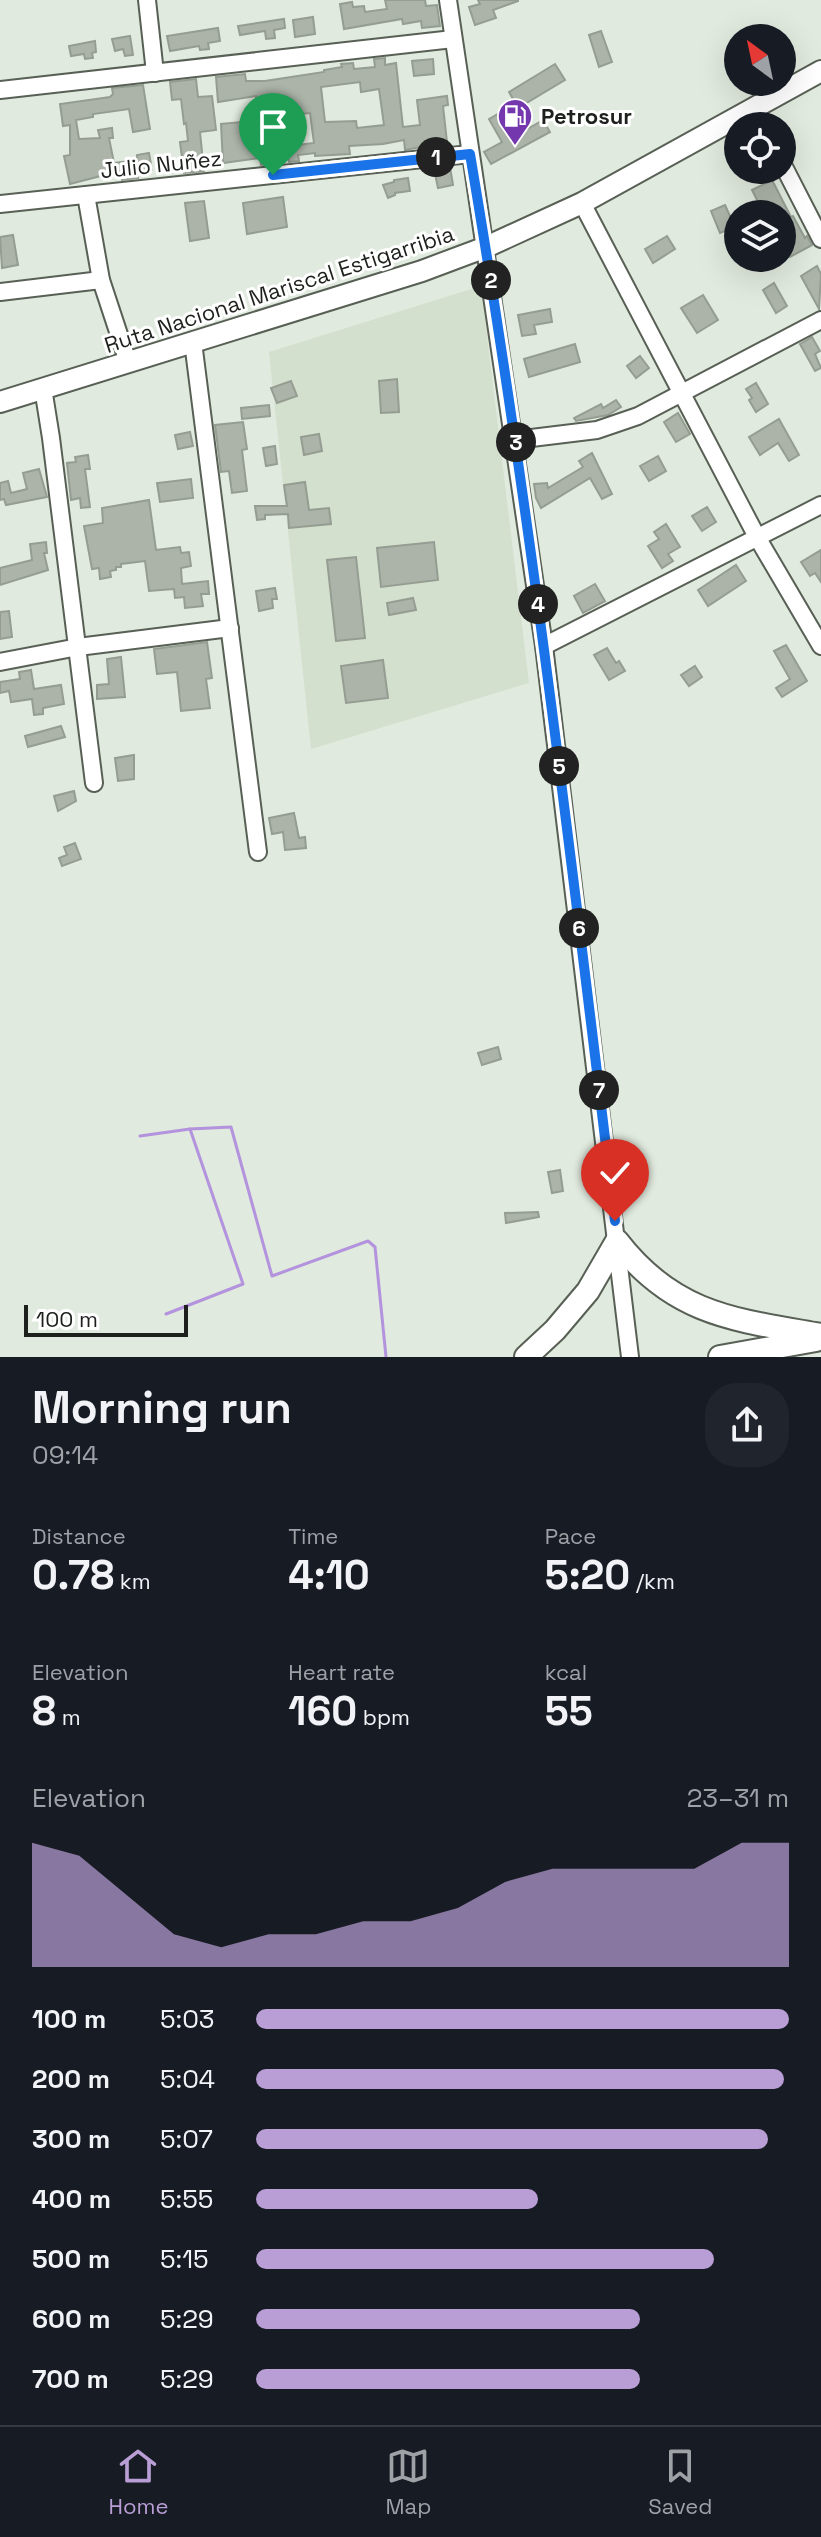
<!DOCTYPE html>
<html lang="en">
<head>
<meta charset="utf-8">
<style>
  :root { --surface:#171b24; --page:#20242c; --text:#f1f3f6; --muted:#9ea1a6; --line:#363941; --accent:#b99ed5 }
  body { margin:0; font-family:"Space Grotesk",sans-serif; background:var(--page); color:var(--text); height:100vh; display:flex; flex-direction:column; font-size:30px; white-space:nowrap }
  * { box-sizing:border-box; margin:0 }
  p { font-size:26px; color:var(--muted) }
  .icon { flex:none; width:44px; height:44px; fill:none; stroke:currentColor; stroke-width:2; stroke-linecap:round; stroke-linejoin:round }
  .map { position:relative; height:1357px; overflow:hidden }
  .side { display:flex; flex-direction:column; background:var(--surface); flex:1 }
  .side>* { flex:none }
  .needle { width:52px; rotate:327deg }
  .tools { position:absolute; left:724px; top:24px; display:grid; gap:16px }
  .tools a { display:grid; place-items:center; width:72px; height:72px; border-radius:50%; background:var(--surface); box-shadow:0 8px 32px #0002; font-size:40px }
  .scale { position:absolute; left:24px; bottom:20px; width:164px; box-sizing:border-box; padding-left:8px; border:4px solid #1d201c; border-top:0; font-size:22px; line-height:28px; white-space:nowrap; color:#1d201c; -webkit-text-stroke:6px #fff; paint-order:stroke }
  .pin { position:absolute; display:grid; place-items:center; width:68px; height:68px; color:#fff; margin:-82px -34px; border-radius:50% 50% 50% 0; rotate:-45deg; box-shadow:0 0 8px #0007 }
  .pin .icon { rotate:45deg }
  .km { position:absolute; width:40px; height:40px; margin:-20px; border-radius:50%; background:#222; color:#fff; font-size:22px; line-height:40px; text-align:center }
  .round { display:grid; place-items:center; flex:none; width:84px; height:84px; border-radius:32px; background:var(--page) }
  .head { display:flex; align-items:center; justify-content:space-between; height:136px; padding:0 32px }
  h1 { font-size:44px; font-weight:700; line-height:60px }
  .stats { display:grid; grid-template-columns:repeat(3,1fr); gap:12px; height:136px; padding:8px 32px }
  .stats div { display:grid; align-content:center }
  .stats b { font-size:40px; font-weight:700 }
  .stats small { font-size:22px; font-weight:400 }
  .stats p { font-size:22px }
  .chart { height:224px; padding:16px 32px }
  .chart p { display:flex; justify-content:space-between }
  .chart svg { width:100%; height:144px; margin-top:8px; fill:var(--accent); opacity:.7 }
  ul { padding:0 32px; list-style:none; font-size:26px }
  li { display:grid; grid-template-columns:128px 96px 1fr; align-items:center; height:60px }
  li i { height:20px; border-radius:10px; background:var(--accent) }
  .tab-bar { display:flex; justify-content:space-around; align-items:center; height:112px; border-top:2px solid var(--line); background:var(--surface); font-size:22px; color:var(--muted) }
  .tab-bar a { display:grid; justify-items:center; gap:4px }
  .tab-bar .on { color:var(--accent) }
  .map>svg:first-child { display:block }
  .built { fill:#d3e0ce }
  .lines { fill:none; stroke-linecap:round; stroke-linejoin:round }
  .stream { stroke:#b393dd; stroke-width:3 }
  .building { fill:#acb4a9; stroke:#959d92; stroke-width:2; fill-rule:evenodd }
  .minor-casing { stroke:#586055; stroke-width:20 }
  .major-casing { stroke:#586055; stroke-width:24 }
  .highway-casing { stroke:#586055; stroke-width:26 }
  .minor { stroke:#fff; stroke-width:16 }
  .major { stroke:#fff; stroke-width:20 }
  .highway { stroke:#fff; stroke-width:22 }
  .route-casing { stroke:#fff; stroke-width:16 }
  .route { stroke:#1a73e8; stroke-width:10 }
  .labels { text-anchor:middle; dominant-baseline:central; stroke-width:6; stroke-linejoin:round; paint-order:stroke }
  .poi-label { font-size:22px; font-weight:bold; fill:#1d201c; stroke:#fff; text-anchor:start }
  .street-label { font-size:22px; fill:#1d201c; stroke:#fff }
</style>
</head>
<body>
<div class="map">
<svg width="821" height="1357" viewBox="0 0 821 1357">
  <rect width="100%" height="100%" fill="#e1eade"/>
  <path class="built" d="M481,286L529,683L311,749L269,352Z"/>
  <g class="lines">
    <g class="stream">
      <path d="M140,1136L190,1129L231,1127L272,1276L368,1241L375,1247L386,1357"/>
      <path d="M166,1314L243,1284L190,1129"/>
    </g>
  </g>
  <g class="building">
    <path d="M385,0H425L426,6L437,5L440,26L422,28L421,21L403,24L402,19L344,29L340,4L352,2L353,7L364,6L365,12L387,9Z"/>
    <path d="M478,0H518V1L493,10L496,18L475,25L469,7L480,4Z"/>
    <path d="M313,17L315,34L295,37L293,20Z"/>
    <path d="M284,19L285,28L274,30L275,38L266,39L265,31L240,35L238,26Z"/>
    <path d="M218,28L220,41L208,43L209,49L200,50L199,46L170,51L167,36Z"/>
    <path d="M601,31L612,62L599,67L589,35Z"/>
    <path d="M130,36L133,55L125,56L123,49L115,51L112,39Z"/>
    <path d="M95,41L96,52L92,53L93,58L85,59L84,54L71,56L69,46Z"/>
    <path d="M385,58V65L396,63L403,127L420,125L417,100L447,96L448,105L443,106L447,142L405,150L404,140L383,144L349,146L350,154L315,156V153L298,155L299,161L289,162L288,152L269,155L270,164L261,165L260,158L223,163L221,124L241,122L243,141L263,138L260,116L277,114L275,96L256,98V96L218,102L216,77L245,74L246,81H265L324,72V70L342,67L341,64L353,63L354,69L375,67L374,59ZM360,82L361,92L379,89L384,125L357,128L356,121L325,122L321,87ZM310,113L314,143L297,145L292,115Z"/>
    <path d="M433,59L434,74L414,76L412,61Z"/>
    <path d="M555,64L565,80L518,108L509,92Z"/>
    <path d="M196,79L198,97L212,96L216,130L200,132L204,171L184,173L180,142L188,141L186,123L184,124L181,99L172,100L170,82Z"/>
    <path d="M143,85L150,129L133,132L129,109L93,114V117L76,120L79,139L100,138L98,130L112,128L113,138H109L114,163L137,160V155L149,153L152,170L137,172L138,178L122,180L120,171L70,184L64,156L70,155V125L63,126L60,104L110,97L113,94L112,88Z"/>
    <path d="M510,107L524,131L543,120L550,132L491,164L484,152L502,142L489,119Z"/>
    <path d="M450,167L453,185L438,188L434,169Z"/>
    <path d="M408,178L410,191L395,193V195L388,198L383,185L394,182V180Z"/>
    <path d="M772,180L791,217L793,216L805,238L807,236L812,245L790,257L782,242V214H764L752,190Z"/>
    <path d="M283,197L287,227L247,234L243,203Z"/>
    <path d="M204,201L209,238L190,241L185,203Z"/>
    <path d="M725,205L735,227L720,233L711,211Z"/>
    <path d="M13,235L18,265L2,268L0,237Z"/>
    <path d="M667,236L675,249L653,263L645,249Z"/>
    <path d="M817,266L821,274L819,309L801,276Z"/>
    <path d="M774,283L787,306L776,313L763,290Z"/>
    <path d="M703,295L718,320L697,333L681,308Z"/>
    <path d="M550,309L552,322L534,325L536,334L522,336L518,315Z"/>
    <path d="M812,337L820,351L815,354L821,368L815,371L800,344Z"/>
    <path d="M575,344L580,362L529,377L524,359Z"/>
    <path d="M640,356L649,368L636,378L627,366Z"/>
    <path d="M397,379L399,412L381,413L379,381Z"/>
    <path d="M291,381L297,396L277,403L271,388Z"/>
    <path d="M756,383L768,404L756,412L749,400L752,398L746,389Z"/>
    <path d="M616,400L621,407L608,415L576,421L574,418L601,404L603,408Z"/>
    <path d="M269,405L270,416L242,419L241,408Z"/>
    <path d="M678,413L690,434L676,442L664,422Z"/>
    <path d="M779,419L799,455L789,461L778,443L760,455L749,437Z"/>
    <path d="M243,422L247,449L242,450L247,491L232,493L229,471L221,472L215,425Z"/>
    <path d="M190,432L193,446L178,449L175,435Z"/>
    <path d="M319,434L322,451L304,455L301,437Z"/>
    <path d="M275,446L277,464L266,466L263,448Z"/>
    <path d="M592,453L612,494L602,499L590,478L541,508L536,498L534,484L547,483L548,488L583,467L579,461Z"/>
    <path d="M88,455L90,469H85L90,507L81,508L80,498L71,500L67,463L76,462L75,457Z"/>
    <path d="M658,456L666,471L649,481L640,466Z"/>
    <path d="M39,469L47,497L6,505L4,499L0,500V483L8,481L11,493L27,489L23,473Z"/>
    <path d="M191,479L193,498L160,502L157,483Z"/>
    <path d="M305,482L309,510L329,508L331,524L289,528L288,514L265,515V519L257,520L255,506H287L284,485Z"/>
    <path d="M149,500L156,550L180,547L181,553L189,552L191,566L181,568L182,584L208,581L209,594H201L203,606L185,608L184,597L175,598L174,589L149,591L145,561L121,564V567H116V570L110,571L111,577L100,579L99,568L92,569L84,526L103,523L102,508Z"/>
    <path d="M707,507L716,522L702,531L692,516Z"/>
    <path d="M666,524L680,547L668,554L673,561L662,568L648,546L659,539L654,532Z"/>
    <path d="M46,542L47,553H44L48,570L0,585V568L32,560L30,544Z"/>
    <path d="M434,542L438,580L381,587L377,548Z"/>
    <path d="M821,550V582L815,573L810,576L801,562Z"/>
    <path d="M356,557L365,638L336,641L327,560Z"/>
    <path d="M736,565L746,581L708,606L698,590Z"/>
    <path d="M595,584L605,601L583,613L574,596Z"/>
    <path d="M275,588L277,599H272L273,608L259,611L256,591Z"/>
    <path d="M413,598L416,610L389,615L387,603Z"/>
    <path d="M9,611L12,637L0,639V612Z"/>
    <path d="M207,642L212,678L206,679L210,708L181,711L177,672L157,674L154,649Z"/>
    <path d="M786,645L807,681L782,697L776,688L790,679L774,651Z"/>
    <path d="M607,648L616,663L619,661L625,671L609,680L594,655Z"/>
    <path d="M121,657L125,697L97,699V685L109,684L107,659Z"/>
    <path d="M383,660L388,698L346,703L341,666Z"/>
    <path d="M695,666L702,677L689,686L681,675Z"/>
    <path d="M31,670L34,689L61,685L64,704L43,708V714L34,715L32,699L11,702L9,691L0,693V682L20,679L19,672Z"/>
    <path d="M61,726L65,737L28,747L25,736Z"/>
    <path d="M134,755V779L118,781L115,758Z"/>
    <path d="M74,791L76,801L58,811L54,796Z"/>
    <path d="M294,813L299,838L305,837L306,848L285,850L283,832L272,834L269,818Z"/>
    <path d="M75,843L81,859L62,866L59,858L67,855L64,847Z"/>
    <path d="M498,1047L501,1059L482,1065L478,1053Z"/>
    <path d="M560,1170L563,1191L552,1193L548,1172Z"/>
    <path d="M538,1212L539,1217L506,1223L505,1213Z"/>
  </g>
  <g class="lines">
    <g class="minor-casing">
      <g id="minor">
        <path d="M147,0L155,73"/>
        <path d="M448,0L544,646L630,1357"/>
        <path d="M0,90L453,39"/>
        <path d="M754,108L763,126"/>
        <path d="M782,163L821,239"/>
        <path d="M86,195L101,280L128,362"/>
        <path d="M582,203L757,537L821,646"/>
        <path d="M0,204L470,154"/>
        <path d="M0,292L101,280"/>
        <path d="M193,342L258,852"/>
        <path d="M43,388L51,438L94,783"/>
        <path d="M515,440L597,430L638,416L821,320"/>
        <path d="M544,646L821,505"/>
        <path d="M0,662L78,647L230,628"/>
      </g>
    </g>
    <g class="major-casing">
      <path id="major" d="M0,402L422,271L486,247L582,203L821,71"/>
    </g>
    <g class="highway-casing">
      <g id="highway">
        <path d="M526,1357L555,1330L588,1291L617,1241C674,1315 735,1320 821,1335"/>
        <path d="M720,1357L816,1340"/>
      </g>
    </g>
    <use href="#minor" class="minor"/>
    <use href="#major" class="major"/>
    <use href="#highway" class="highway"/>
  </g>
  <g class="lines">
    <g class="route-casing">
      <path id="route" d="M273,175L470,154C530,508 572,865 615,1221"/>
    </g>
    <use href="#route" class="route"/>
  </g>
  <defs>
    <g id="fuel-pin" transform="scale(1.8)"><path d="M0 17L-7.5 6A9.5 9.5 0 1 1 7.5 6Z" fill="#7437ad" stroke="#fff"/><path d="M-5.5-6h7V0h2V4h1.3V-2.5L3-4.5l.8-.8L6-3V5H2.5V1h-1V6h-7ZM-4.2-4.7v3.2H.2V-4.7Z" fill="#fff"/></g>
  </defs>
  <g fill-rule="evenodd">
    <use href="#fuel-pin" x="515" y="116"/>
  </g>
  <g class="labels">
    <g class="poi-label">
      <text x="541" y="116">Petrosur</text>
    </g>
    <g class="street-label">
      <text transform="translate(161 164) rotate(-6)">Julio Nuñez</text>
      <text transform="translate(279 289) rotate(-18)">Ruta Nacional Mariscal Estigarribia</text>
    </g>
  </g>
</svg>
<div class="tools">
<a><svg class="needle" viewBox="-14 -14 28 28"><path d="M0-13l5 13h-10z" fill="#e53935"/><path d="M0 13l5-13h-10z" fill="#9ea1a6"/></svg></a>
<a><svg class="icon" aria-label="locate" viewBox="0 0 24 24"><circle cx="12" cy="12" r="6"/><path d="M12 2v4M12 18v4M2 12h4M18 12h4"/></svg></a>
<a><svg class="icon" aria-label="layers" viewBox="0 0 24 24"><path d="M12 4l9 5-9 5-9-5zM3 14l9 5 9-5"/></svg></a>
</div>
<div class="scale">100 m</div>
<div class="pin" style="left:273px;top:175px;background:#1e9e55"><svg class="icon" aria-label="arrive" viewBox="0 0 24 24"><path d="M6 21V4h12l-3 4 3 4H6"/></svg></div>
<div class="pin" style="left:615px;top:1221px;background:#d93025"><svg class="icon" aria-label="check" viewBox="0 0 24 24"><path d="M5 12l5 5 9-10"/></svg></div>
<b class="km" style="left:436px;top:157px">1</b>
<b class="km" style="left:491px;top:280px">2</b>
<b class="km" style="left:516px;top:442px">3</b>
<b class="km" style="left:538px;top:604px">4</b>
<b class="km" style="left:559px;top:766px">5</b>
<b class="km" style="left:579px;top:928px">6</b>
<b class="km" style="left:599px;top:1090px">7</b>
</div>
<section class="side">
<div class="head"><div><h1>Morning run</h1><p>09:14</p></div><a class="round"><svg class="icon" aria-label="share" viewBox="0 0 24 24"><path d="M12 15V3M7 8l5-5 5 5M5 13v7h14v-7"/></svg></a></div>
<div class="stats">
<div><p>Distance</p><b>0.78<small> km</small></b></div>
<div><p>Time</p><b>4:10</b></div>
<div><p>Pace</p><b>5:20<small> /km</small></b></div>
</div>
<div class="stats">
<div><p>Elevation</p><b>8<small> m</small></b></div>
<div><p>Heart rate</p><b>160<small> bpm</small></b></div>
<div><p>kcal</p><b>55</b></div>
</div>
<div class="chart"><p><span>Elevation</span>23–31 m</p>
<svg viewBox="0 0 160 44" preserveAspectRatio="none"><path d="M0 44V6L10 10L20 22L30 34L40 38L50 34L60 34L70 30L80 30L90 26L100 18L110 14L120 14L130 14L140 14L150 6L160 6V44z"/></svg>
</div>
<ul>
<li><b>100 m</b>5:03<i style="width:100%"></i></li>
<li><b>200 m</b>5:04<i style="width:99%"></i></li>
<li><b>300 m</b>5:07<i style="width:96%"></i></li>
<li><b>400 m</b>5:55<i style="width:53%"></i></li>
<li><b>500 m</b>5:15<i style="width:86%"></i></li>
<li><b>600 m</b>5:29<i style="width:72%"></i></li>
<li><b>700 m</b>5:29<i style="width:72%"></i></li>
</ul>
</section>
<nav class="tab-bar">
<a class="on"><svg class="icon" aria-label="home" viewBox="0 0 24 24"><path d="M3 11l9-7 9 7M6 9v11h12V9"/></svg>Home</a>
<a><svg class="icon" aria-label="map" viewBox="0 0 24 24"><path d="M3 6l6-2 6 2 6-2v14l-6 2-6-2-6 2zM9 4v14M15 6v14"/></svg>Map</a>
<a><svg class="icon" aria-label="saved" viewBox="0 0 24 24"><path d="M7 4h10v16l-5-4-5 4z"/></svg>Saved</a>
</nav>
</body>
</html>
